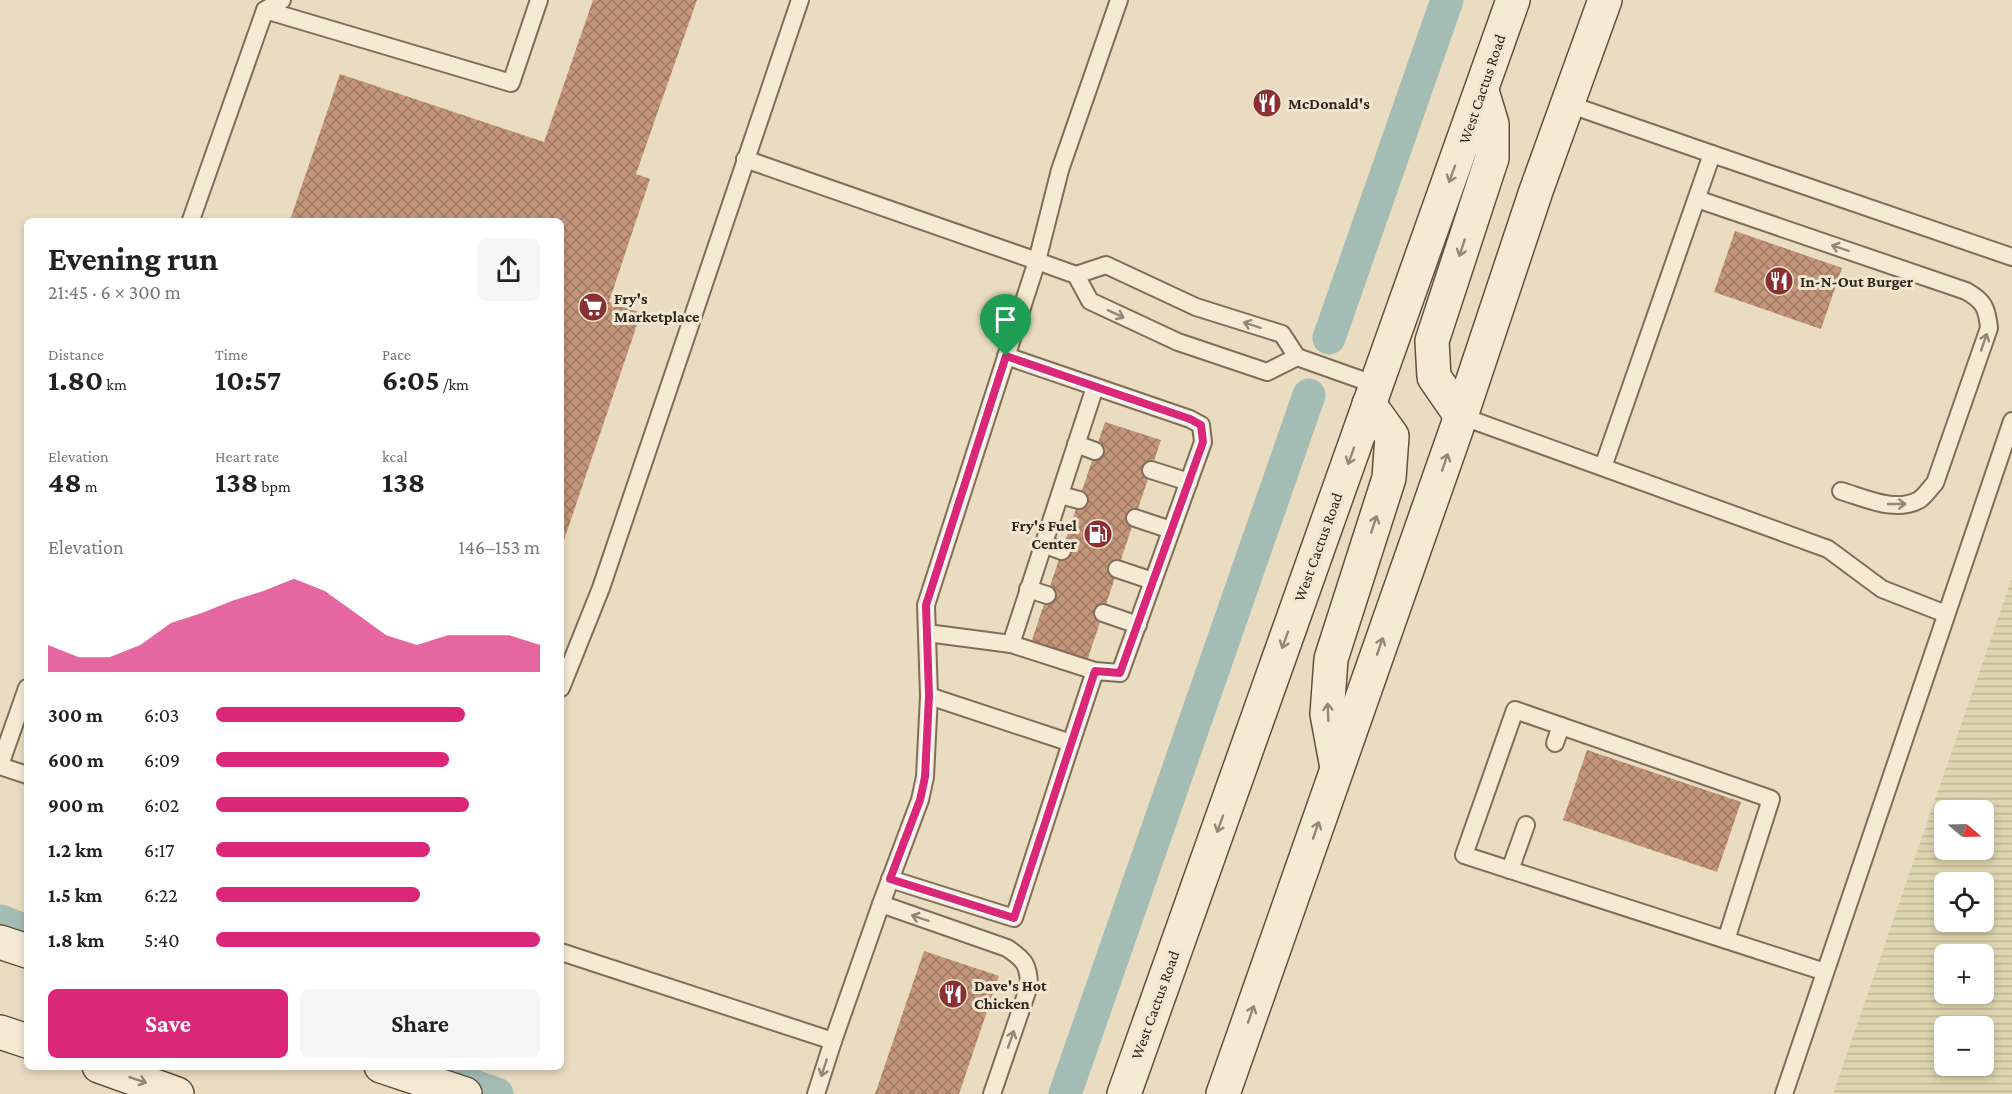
<!DOCTYPE html>
<html lang="en">
<head>
<meta charset="utf-8">
<style>
  :root { --surface:#fff; --page:#f6f6f6; --text:#222; --muted:#767676; --accent:#db2777 }
  body { margin:0; font-family:"Crimson Pro",serif; background:var(--page); color:var(--text); height:100vh; display:flex; flex-direction:column; font-size:22px; white-space:nowrap }
  * { box-sizing:border-box; margin:0 }
  p { font-size:20px; color:var(--muted) }
  .icon { flex:none; width:33px; height:33px; fill:none; stroke:currentColor; stroke-width:2; stroke-linecap:round; stroke-linejoin:round }
  .map { position:relative; flex:1; overflow:hidden }
  .side { position:absolute; left:24px; top:218px; width:540px; height:852px; display:flex; flex-direction:column; background:var(--surface); border-radius:9px; box-shadow:0 3px 9px #0003 }
  .side>* { flex:none }
  .needle { width:39px; rotate:109deg }
  .controls { position:absolute; left:1934px; top:800px; display:grid; gap:12px }
  .controls a { display:grid; place-items:center; width:60px; height:60px; border-radius:9px; background:var(--surface); box-shadow:0 3px 9px #0003; font-size:30px }
  .pin { position:absolute; display:grid; place-items:center; width:51px; height:51px; color:#fff; margin:-62px -26px; border-radius:50% 50% 50% 0; rotate:-45deg; box-shadow:0 0 6px #0007 }
  .pin .icon { rotate:45deg }
  .round { display:grid; place-items:center; flex:none; width:63px; height:63px; border-radius:9px; background:var(--page) }
  .headline { display:flex; align-items:center; justify-content:space-between; height:102px; padding:0 24px }
  h1 { font-size:33px; font-weight:700; line-height:45px }
  .figures { display:grid; grid-template-columns:repeat(3,1fr); gap:9px; height:102px; padding:6px 24px }
  .figures div { display:grid; align-content:center }
  .figures b { font-size:30px; font-weight:700 }
  .figures small { font-size:16px; font-weight:400 }
  .figures p { font-size:16px }
  .chart { height:168px; padding:12px 24px }
  .chart p { display:flex; justify-content:space-between }
  .chart svg { width:100%; height:108px; margin-top:6px; fill:var(--accent); opacity:.7 }
  .button { display:flex; gap:12px; margin-top:auto; padding:12px 24px }
  .button a { flex:1; height:69px; border-radius:9px; background:var(--accent); color:#fff; font-size:24px; font-weight:700; line-height:69px; text-align:center }
  .button a+a { background:var(--page); color:var(--text) }
  ul { padding:0 24px; list-style:none; font-size:20px }
  li { display:grid; grid-template-columns:96px 72px 1fr; align-items:center; height:45px }
  li i { height:15px; border-radius:8px; background:var(--accent) }
  .map>svg:first-child { display:block }
  .farmland { fill:url(#farmland-rules); fill-rule:evenodd }
  .lines { fill:none; stroke-linecap:round; stroke-linejoin:round }
  .canal { stroke:#a3bcb4; stroke-width:33 }
  .building { fill:url(#building-cross-hatch) }
  .lane-casing { stroke:#806d5a; stroke-width:20 }
  .secondary-casing { stroke:#624f3e; stroke-width:36 }
  .lane { stroke:#f5ead3; stroke-width:16 }
  .secondary { stroke:#f5ead3; stroke-width:33 }
  .oneway { stroke:#938878 }
  .route-casing { stroke:#fff; stroke-width:12 }
  .route { stroke:#db2777; stroke-width:8 }
  .labels { text-anchor:middle; dominant-baseline:central; stroke-width:6; stroke-linejoin:round; paint-order:stroke }
  .street-label { font-size:16px; fill:#31261d; stroke:#f1e6d0 }
  .poi-label { font-size:16px; font-weight:bold; fill:#31261d; stroke:#f1e6d0; text-anchor:start }
</style>
</head>
<body>
<div class="map">
<svg width="2012" height="1094" viewBox="0 0 2012 1094">
  <defs>
    <pattern id="farmland-rules" width="6" height="5" patternUnits="userSpaceOnUse" patternTransform="scale(1.5)"><rect width="6" height="5" fill="#ddd5af"/><path d="M0 2.5h6" fill="none" stroke="#beb796"/></pattern>
    <pattern id="building-cross-hatch" width="8" height="8" patternUnits="userSpaceOnUse" patternTransform="scale(1.5)"><rect width="8" height="8" fill="#c3967a"/><path d="M0 0l8 8M0 8l8-8" fill="none" stroke="#9f7a63"/></pattern>
  </defs>
  <rect width="100%" height="100%" fill="#e9dcc1"/>
  <path class="farmland" d="M2012,578V1094H1833ZM1944,810H1983V849H1944ZM1944,882H1983V921H1944ZM1944,954H1983V993H1944ZM1944,1026H1983V1065H1944Z"/>
  <g class="lines">
    <g class="canal">
      <path d="M1329,338L1447,0"/>
      <path d="M0,921L27,931"/>
      <path d="M437,1073L497,1094"/>
      <path d="M1065,1094L1309,395"/>
    </g>
  </g>
  <g class="building">
    <path d="M593,0H697L636,174L650,179L609,302L641,313L561,549V220H290L340,74L544,142Z"/>
    <path d="M1735,231L1842,268L1821,329L1714,292Z"/>
    <path d="M1105,422L1161,440L1087,661L1031,643Z"/>
    <path d="M1587,750L1741,802L1717,872L1563,820Z"/>
    <path d="M924,951L999,976L959,1094H875Z"/>
  </g>
  <g class="lines">
    <g class="lane-casing">
      <g id="lane">
        <path d="M265,10L511,83L539,0"/>
        <path d="M1568,104L1712,154L1603,467"/>
        <path d="M1712,154L2012,257"/>
        <path d="M745,159L1037,261L1060,170L1119,0"/>
        <path d="M1697,199L1966,291C1984,301 1987,308 1989,328L1935,483C1930,488 1925,496 1919,500C1895,513 1865,498 1841,491"/>
        <path d="M191,220L265,10L282,0"/>
        <path d="M1076,275L1090,301L1178,342L1267,372L1297,357"/>
        <path d="M1006,356L1190,419L1201,425L1203,442L1120,673L1095,671L1011,644L1095,387"/>
        <path d="M1461,416L1828,549L1882,589L1946,614"/>
        <path d="M1076,444L1095,451"/>
        <path d="M1151,470L1189,482"/>
        <path d="M1060,495L1079,500"/>
        <path d="M1135,518L1171,530"/>
        <path d="M1043,544L1062,551"/>
        <path d="M1117,569L1153,581"/>
        <path d="M1028,589L1047,595"/>
        <path d="M1103,613L1138,625"/>
        <path d="M927,633L1011,644"/>
        <path d="M561,688L601,588L800,0"/>
        <path d="M1071,743L1095,671"/>
        <path d="M1555,743L1561,726"/>
        <path d="M0,765L27,688"/>
        <path d="M0,766L27,775"/>
        <path d="M1510,870L1526,825"/>
        <path d="M890,879L1014,918L1071,743L929,696L926,605L1037,261L1076,275L1106,265L1196,307L1282,334L1297,357L1376,385"/>
        <path d="M881,904L1007,948C1024,959 1029,965 1029,986L992,1094"/>
        <path d="M1726,940L1771,799L1515,710L1464,855L1825,972"/>
        <path d="M561,952L833,1041L881,904L920,800L925,777L929,696"/>
        <path d="M816,1094L833,1041"/>
        <path d="M1784,1094L2012,421"/>
      </g>
    </g>
    <g class="secondary-casing">
      <g id="secondary">
        <path d="M1461,416L1434,377L1432,341L1492,158V124L1482,91"/>
        <path d="M1337,768L1327,714L1331,659L1389,478L1392,436L1369,404"/>
        <path d="M0,942L27,951"/>
        <path d="M0,1032L27,1041"/>
        <path d="M99,1066L177,1094"/>
        <path d="M381,1066L465,1094"/>
        <path d="M1124,1094L1513,0"/>
        <path d="M1223,1094L1461,416L1536,191L1605,0"/>
      </g>
    </g>
    <use href="#lane" class="lane"/>
    <use href="#secondary" class="secondary"/>
  </g>
  <defs><path id="oneway-shaft" d="M-6 0H5M1.5-3L5.5 0L1.5 3" fill="none" stroke-width="1.6" stroke-linecap="round" stroke-linejoin="round" transform="scale(1.5)"/></defs>
  <g class="oneway">
    <use href="#oneway-shaft" transform="translate(1452 174) rotate(110)"/>
    <use href="#oneway-shaft" transform="translate(1462 248) rotate(108)"/>
    <use href="#oneway-shaft" transform="translate(1840 248) rotate(-161)"/>
    <use href="#oneway-shaft" transform="translate(1116 314) rotate(25)"/>
    <use href="#oneway-shaft" transform="translate(1252 325) rotate(-162)"/>
    <use href="#oneway-shaft" transform="translate(1984 342) rotate(-71)"/>
    <use href="#oneway-shaft" transform="translate(1351 456) rotate(110)"/>
    <use href="#oneway-shaft" transform="translate(1445 462) rotate(-71)"/>
    <use href="#oneway-shaft" transform="translate(1897 504)"/>
    <use href="#oneway-shaft" transform="translate(1374 524) rotate(-72)"/>
    <use href="#oneway-shaft" transform="translate(1285 640) rotate(110)"/>
    <use href="#oneway-shaft" transform="translate(1380 646) rotate(-71)"/>
    <use href="#oneway-shaft" transform="translate(1328 712) rotate(-92)"/>
    <use href="#oneway-shaft" transform="translate(1220 824) rotate(110)"/>
    <use href="#oneway-shaft" transform="translate(1316 830) rotate(-71)"/>
    <use href="#oneway-shaft" transform="translate(920 918) rotate(-161)"/>
    <use href="#oneway-shaft" transform="translate(1251 1014) rotate(-71)"/>
    <use href="#oneway-shaft" transform="translate(1011 1039) rotate(-71)"/>
    <use href="#oneway-shaft" transform="translate(824 1068) rotate(108)"/>
    <use href="#oneway-shaft" transform="translate(138 1080) rotate(19)"/>
  </g>
  <g class="lines">
    <g class="route-casing">
      <path id="route" d="M1006,356L1190,419L1201,425L1203,442L1120,673L1095,671L1014,918L890,879L920,800L925,777L929,696L926,605Z"/>
    </g>
    <use href="#route" class="route"/>
  </g>
  <defs>
    <g id="restaurant-disc" transform="scale(1.5)"><circle r="9.5" fill="#893034" stroke="#f1e6d0"/><path d="M-5-6h1v4h1v-4h1v4h1v-4h1v5L-1.5 .5V6h-2V.5L-5-1ZM5-6V6H3V1.5H1.5Q1.5-4 5-6Z" fill="#fff"/></g>
    <g id="supermarket-disc" transform="scale(1.5)"><circle r="9.5" fill="#893034" stroke="#f1e6d0"/><path d="M-6-5.5h2.5l.6 2H6L4.5 2H-2.5L-4.4-4H-6ZM-1.5 3.2a1.3 1.3 0 1 0 .1 0ZM3 3.2a1.3 1.3 0 1 0 .1 0Z" fill="#fff"/></g>
    <g id="fuel-disc" transform="scale(1.5)"><circle r="9.5" fill="#893034" stroke="#f1e6d0"/><path d="M-5.5-6h7V0h2V4h1.3V-2.5L3-4.5l.8-.8L6-3V5H2.5V1h-1V6h-7ZM-4.2-4.7v3.2H.2V-4.7Z" fill="#fff"/></g>
  </defs>
  <g fill-rule="evenodd">
    <use href="#restaurant-disc" x="1267" y="103"/>
    <use href="#restaurant-disc" x="1779" y="281"/>
    <use href="#supermarket-disc" x="593" y="307"/>
    <use href="#fuel-disc" x="1098" y="534"/>
    <use href="#restaurant-disc" x="953" y="994"/>
  </g>
  <g class="labels">
    <g class="street-label">
      <text transform="translate(1482 89) rotate(-71)">West Cactus Road</text>
      <text transform="translate(1318 547) rotate(-70)">West Cactus Road</text>
      <text transform="translate(1155 1005) rotate(-70)">West Cactus Road</text>
    </g>
    <g class="poi-label">
      <text x="1288" y="103">McDonald's</text>
      <text x="1800" y="281">In-N-Out Burger</text>
      <text x="614" y="298">Fry's<tspan x="614" dy="18">Marketplace</tspan></text>
      <text x="1077" y="525" text-anchor="end">Fry's Fuel<tspan x="1077" dy="18">Center</tspan></text>
      <text x="974" y="985">Dave's Hot<tspan x="974" dy="18">Chicken</tspan></text>
    </g>
  </g>
</svg>
<div class="controls">
<a><svg class="needle" viewBox="-14 -14 28 28"><path d="M0-13l5 13h-10z" fill="#e53935"/><path d="M0 13l5-13h-10z" fill="#767676"/></svg></a>
<a><svg class="icon" aria-label="locate" viewBox="0 0 24 24"><circle cx="12" cy="12" r="6"/><path d="M12 2v4M12 18v4M2 12h4M18 12h4"/></svg></a>
<a>+</a>
<a>−</a>
</div>
<div class="pin" style="left:1006px;top:356px;background:#1e9e55"><svg class="icon" aria-label="arrive" viewBox="0 0 24 24"><path d="M6 21V4h12l-3 4 3 4H6"/></svg></div>
<section class="side">
<div class="headline"><div><h1>Evening run</h1><p>21:45 · 6 × 300 m</p></div><a class="round"><svg class="icon" aria-label="share" viewBox="0 0 24 24"><path d="M12 15V3M7 8l5-5 5 5M5 13v7h14v-7"/></svg></a></div>
<div class="figures">
<div><p>Distance</p><b>1.80<small> km</small></b></div>
<div><p>Time</p><b>10:57</b></div>
<div><p>Pace</p><b>6:05<small> /km</small></b></div>
</div>
<div class="figures">
<div><p>Elevation</p><b>48<small> m</small></b></div>
<div><p>Heart rate</p><b>138<small> bpm</small></b></div>
<div><p>kcal</p><b>138</b></div>
</div>
<div class="chart"><p><span>Elevation</span>146–153 m</p>
<svg viewBox="0 0 160 44" preserveAspectRatio="none"><path d="M0 44V33L10 38L20 38L30 33L40 24L50 20L60 15L70 11L80 6L90 11L100 20L110 29L120 33L130 29L140 29L150 29L160 33V44z"/></svg>
</div>
<ul>
<li><b>300 m</b>6:03<i style="width:77%"></i></li>
<li><b>600 m</b>6:09<i style="width:72%"></i></li>
<li><b>900 m</b>6:02<i style="width:78%"></i></li>
<li><b>1.2 km</b>6:17<i style="width:66%"></i></li>
<li><b>1.5 km</b>6:22<i style="width:63%"></i></li>
<li><b>1.8 km</b>5:40<i style="width:100%"></i></li>
</ul>
<div class="button"><a>Save</a><a>Share</a></div>
</section>
</div>
</body>
</html>
